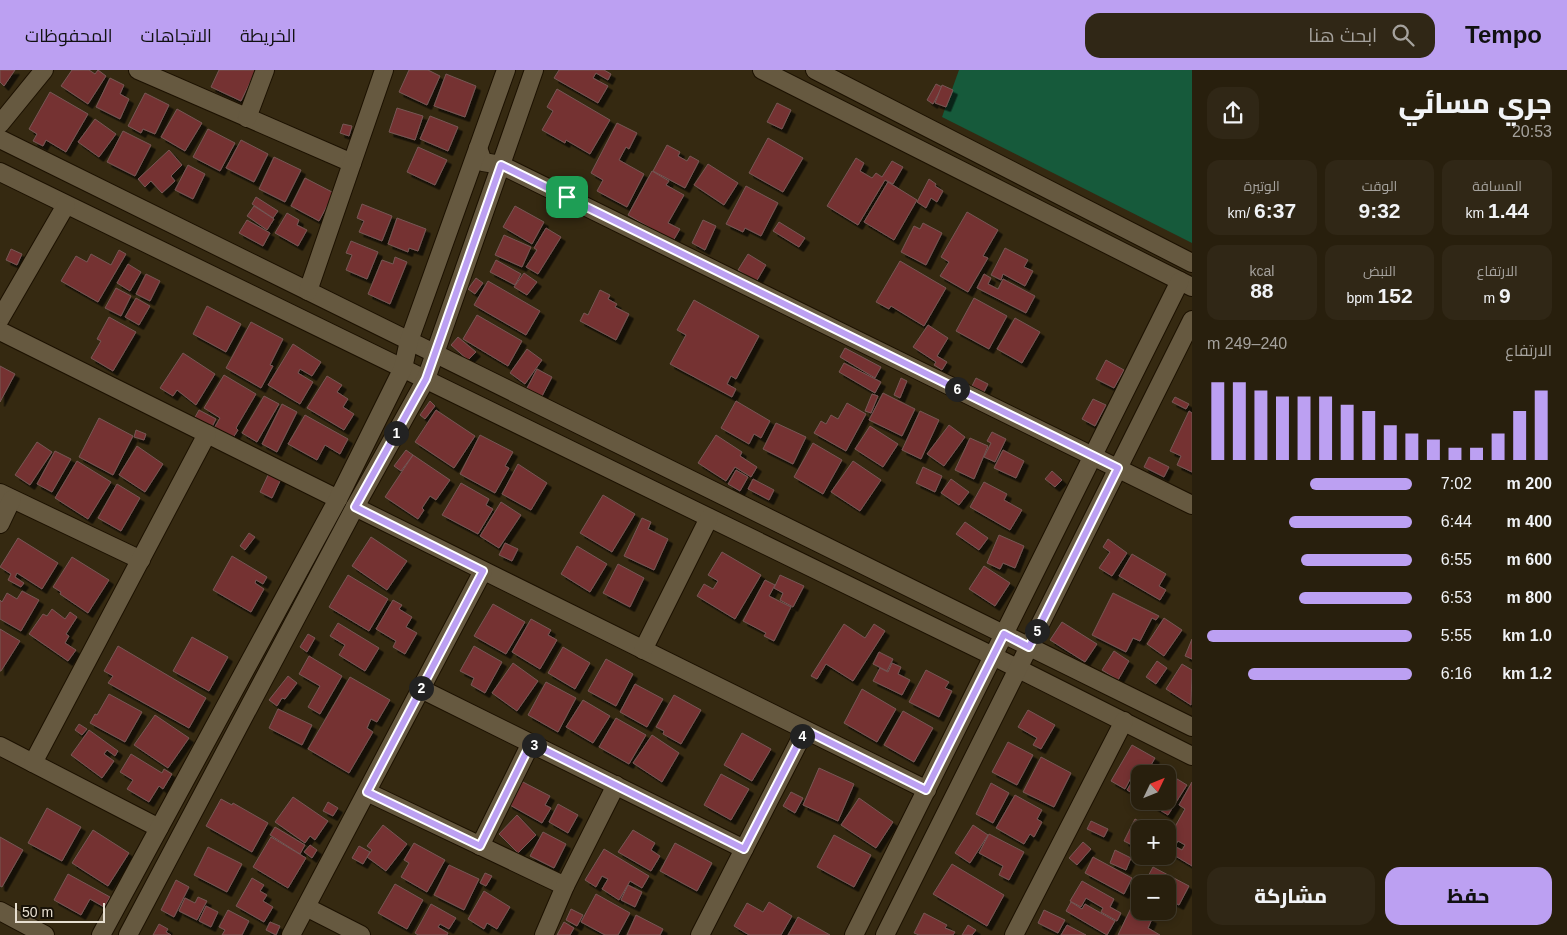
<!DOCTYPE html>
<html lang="ar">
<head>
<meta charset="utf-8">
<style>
  :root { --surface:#281f0d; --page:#302716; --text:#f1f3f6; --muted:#a5a29d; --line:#443d2e; --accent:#bca0f2 }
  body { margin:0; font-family:Helvetica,Cairo,sans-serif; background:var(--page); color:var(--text); direction:rtl; height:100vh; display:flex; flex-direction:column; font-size:19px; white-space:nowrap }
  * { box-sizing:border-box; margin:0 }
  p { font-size:16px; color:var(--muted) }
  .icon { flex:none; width:28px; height:28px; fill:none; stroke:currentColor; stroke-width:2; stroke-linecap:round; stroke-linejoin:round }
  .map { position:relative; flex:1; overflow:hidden; direction:ltr }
  .details { display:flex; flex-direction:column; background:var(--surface); width:375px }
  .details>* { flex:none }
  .needle { width:32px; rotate:47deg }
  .controls { position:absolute; left:1131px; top:695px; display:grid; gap:10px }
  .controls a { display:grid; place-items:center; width:45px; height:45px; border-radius:10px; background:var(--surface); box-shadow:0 2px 8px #0003,0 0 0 1px var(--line); font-size:25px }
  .scale { position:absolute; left:15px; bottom:12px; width:90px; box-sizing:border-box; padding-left:5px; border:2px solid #e7dfd1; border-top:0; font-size:14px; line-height:18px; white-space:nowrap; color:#e7dfd1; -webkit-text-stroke:4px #181208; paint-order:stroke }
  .pin { position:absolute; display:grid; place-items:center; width:42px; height:42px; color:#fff; margin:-21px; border-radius:10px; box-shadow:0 2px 8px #0006 }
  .km { position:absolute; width:25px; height:25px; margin:-12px; border-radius:50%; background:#222; color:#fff; font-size:14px; line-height:25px; text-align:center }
  .round { display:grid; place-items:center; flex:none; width:52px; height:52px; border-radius:15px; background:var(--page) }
  .overview { display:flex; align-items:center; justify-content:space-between; height:85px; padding:0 15px }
  h1 { font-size:28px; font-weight:800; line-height:38px }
  .figures { display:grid; grid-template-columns:repeat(3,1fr); gap:8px; height:85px; padding:5px 15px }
  .figures div { display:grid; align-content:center; border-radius:12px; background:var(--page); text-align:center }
  .figures b { font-size:21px; font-weight:800 }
  .figures small { font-size:14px; font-weight:400 }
  .figures p { font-size:14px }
  .chart { height:140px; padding:10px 15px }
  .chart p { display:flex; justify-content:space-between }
  .chart svg { width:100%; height:90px; margin-top:5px; stroke:var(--accent); stroke-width:6 }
  .button { display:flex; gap:10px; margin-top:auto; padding:10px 15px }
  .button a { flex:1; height:58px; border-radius:15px; background:var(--accent); color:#111; font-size:20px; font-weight:800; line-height:58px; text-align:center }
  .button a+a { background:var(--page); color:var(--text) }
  ul { padding:0 15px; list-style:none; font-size:16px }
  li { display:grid; grid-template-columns:80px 60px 1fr; align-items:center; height:38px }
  li i { height:12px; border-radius:6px; background:var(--accent) }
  header { display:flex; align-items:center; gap:30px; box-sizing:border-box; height:70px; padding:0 25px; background:var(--accent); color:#111 }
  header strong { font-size:24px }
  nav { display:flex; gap:28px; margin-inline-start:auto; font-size:18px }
  .search { width:350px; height:45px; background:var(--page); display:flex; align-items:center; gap:12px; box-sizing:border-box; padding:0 18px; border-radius:15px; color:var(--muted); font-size:19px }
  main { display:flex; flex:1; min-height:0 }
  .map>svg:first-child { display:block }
  .green { fill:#165a3b }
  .building { fill:#753233; stroke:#765755; filter:url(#shadow) }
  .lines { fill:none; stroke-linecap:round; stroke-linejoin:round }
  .minor-casing { stroke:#1c1100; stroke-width:20 }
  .minor { stroke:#665940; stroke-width:18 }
  .route-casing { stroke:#fff; stroke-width:10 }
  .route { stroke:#bca0f2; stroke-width:6 }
</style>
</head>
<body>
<header>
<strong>Tempo</strong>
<div class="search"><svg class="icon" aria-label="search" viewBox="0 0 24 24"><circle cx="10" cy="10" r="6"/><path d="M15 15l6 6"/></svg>ابحث هنا</div>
<nav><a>الخريطة</a><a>الاتجاهات</a><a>المحفوظات</a></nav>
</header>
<main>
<section class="details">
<div class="overview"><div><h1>جري مسائي</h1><p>20:53</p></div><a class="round"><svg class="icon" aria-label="share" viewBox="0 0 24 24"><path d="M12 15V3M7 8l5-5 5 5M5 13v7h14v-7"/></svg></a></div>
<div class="figures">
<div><p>المسافة</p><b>1.44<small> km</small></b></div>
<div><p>الوقت</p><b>9:32</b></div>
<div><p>الوتيرة</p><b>6:37<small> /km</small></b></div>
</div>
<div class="figures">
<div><p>الارتفاع</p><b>9<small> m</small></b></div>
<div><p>النبض</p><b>152<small> bpm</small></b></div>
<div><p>kcal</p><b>88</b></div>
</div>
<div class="chart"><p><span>الارتفاع</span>240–249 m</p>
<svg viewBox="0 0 160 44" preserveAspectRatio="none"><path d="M5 44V6M15 44V6M25 44V10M35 44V13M45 44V13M55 44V13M65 44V17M75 44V20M85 44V27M95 44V31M105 44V34M115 44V38M125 44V38M135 44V31M145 44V20M155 44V10"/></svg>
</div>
<ul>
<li><b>200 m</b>7:02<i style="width:50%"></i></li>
<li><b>400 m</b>6:44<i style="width:60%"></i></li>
<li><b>600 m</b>6:55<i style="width:54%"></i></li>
<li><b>800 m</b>6:53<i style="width:55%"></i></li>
<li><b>1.0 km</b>5:55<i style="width:100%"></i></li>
<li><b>1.2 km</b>6:16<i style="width:80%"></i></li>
</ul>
<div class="button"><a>حفظ</a><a>مشاركة</a></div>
</section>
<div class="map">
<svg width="1192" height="865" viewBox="0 0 1192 865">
  <defs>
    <filter id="shadow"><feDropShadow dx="4.5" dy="4.5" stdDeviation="0" flood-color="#0009"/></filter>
  </defs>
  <rect width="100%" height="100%" fill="#352911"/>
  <path class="green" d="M959,0H1192V173L942,47Z"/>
  <g class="building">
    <path d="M0,0H15L4,16L0,12Z"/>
    <path d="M72,0H89L95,4L98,0L106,6L88,34L61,16Z"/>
    <path d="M219,0H256L241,31L211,17Z"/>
    <path d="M409,0H428L440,6L427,35L399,22Z"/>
    <path d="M559,0H604L611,4L608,10L596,3L593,8L608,16L598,33L554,8Z"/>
    <path d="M446,4L476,16L465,47L434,36Z"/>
    <path d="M110,8L124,15L120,24L129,29L120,49L96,37Z"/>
    <path d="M936,14L942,17L933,34L927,30Z"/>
    <path d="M942,15L953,20L946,37L935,33Z"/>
    <path d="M557,19L610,50L590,84L566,70L565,73L542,60L553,41L547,37Z"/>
    <path d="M50,22L88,44L66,82L46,70L43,76L33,71L37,64L29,59Z"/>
    <path d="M145,23L169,35L155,64L143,59L141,63L128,56Z"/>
    <path d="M777,33L791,40L782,59L767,52Z"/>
    <path d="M397,38L423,46L415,70L389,62Z"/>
    <path d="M177,39L202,53L185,81L161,67Z"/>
    <path d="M430,46L458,57L448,81L420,69Z"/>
    <path d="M95,49L116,64L99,87L78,72Z"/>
    <path d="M617,53L637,63L629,79L626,77L619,90L644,104L627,137L597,121L603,110L591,103Z"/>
    <path d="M343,54L352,56L349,66L340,63Z"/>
    <path d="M208,59L235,73L220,101L193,87Z"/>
    <path d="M123,61L151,75L135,106L107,92Z"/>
    <path d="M768,68L803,88L783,122L749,103Z"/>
    <path d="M241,70L268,84L254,112L226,98Z"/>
    <path d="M667,75L680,82L678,86L687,91L690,86L699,91L685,118L653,101Z"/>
    <path d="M418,77L447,90L435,115L407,102Z"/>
    <path d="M169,80L182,95L171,106L175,111L162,123L151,111L145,117L138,109Z"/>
    <path d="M274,87L301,100L285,132L259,119Z"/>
    <path d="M856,88L864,93L860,101L872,108L876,103L882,107L892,91L903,97L893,114L885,110L858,155L827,136Z"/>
    <path d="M708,94L738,113L724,135L694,115Z"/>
    <path d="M188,95L205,104L193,129L175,120Z"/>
    <path d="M652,101L669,111L666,115L684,125L668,153L680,159L673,171L628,145Z"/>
    <path d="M305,108L334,123L319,151L291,136Z"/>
    <path d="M929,109L936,114L935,116L943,121L937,132L931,128L926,138L917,132Z"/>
    <path d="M888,112L917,130L894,170L864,152Z"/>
    <path d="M746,116L778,133L761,166L745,158L743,162L726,154Z"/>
    <path d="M256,127L278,141L273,148L252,134Z"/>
    <path d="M362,134L392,146L382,171L359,162L364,151L357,148Z"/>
    <path d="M254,136L274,149L267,160L247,146Z"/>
    <path d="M515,136L544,152L532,174L503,157Z"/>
    <path d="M967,142L998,160L983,186L988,188L968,222L940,206L949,192L941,187Z"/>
    <path d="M287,143L299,150L297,155L307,160L298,176L275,163Z"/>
    <path d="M397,148L426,159L418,181L409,178L408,182L388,174Z"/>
    <path d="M247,150L270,163L263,176L239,163Z"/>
    <path d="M703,150L716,156L705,180L692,173Z"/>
    <path d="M779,152L805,168L799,177L773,161Z"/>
    <path d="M923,153L942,163L926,195L901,182L914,156L920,159Z"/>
    <path d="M546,158L561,167L538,204L526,197L537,180L534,178Z"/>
    <path d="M504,165L531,177L522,197L495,185Z"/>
    <path d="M351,171L378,182L367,209L346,200L352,185L346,183Z"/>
    <path d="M1005,178L1028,190L1024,197L1033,201L1025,216L1003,204L1001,210L991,205Z"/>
    <path d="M11,179L22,184L17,195L6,190Z"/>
    <path d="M119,180L126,184L98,232L61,211L76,186L87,192L91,184L111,195Z"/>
    <path d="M748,184L766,195L756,212L738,200Z"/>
    <path d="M395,187L407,192L390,234L368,224L382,190L393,194Z"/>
    <path d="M496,190L521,204L515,215L490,202Z"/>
    <path d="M900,191L946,218L924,256L891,236L889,239L876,232Z"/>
    <path d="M128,194L141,202L130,221L117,213Z"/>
    <path d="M524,203L537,212L527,225L514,217Z"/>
    <path d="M146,204L160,211L150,231L136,224Z"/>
    <path d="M984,204L991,208L988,214L998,219L1003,209L1035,226L1026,243L977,218Z"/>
    <path d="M476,208L483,213L475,224L468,219Z"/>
    <path d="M488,211L540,241L526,265L474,235Z"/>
    <path d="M116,218L131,226L121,246L105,238Z"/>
    <path d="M600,220L610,225L608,229L617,234L615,237L629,244L616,270L580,251L584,243L588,245Z"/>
    <path d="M136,228L150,236L139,255L125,247Z"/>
    <path d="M974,228L1007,246L989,279L956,261Z"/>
    <path d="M694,230L759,266L736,309L731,306L727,314L736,319L732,327L670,294L686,265L677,260Z"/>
    <path d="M207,236L241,254L226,282L193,264Z"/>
    <path d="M477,245L522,271L508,296L463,269Z"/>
    <path d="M109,247L136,262L113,301L91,288L101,271L97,269Z"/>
    <path d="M1015,248L1040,262L1022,293L997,279Z"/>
    <path d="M251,252L283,269L270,295L273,296L261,318L226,298Z"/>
    <path d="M928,255L948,268L937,286L947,292L942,300L934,295L936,292L913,277Z"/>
    <path d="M458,267L476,282L468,290L451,275Z"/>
    <path d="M293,274L321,292L312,306L300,299L298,303L313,312L300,334L268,315Z"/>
    <path d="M845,278L881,297L875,308L840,287Z"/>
    <path d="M527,279L542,290L525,314L510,303Z"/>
    <path d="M183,283L215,304L196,335L177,320L173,326L160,318Z"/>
    <path d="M1106,290L1124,300L1114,318L1096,309Z"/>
    <path d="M844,293L881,312L875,323L839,302Z"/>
    <path d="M0,296L15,304L0,332Z"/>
    <path d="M537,299L552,307L541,328L526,320Z"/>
    <path d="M224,305L256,324L236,358L238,360L231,371L213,360L220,348L204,338Z"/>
    <path d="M327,306L342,315L337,322L348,329L343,337L354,344L344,360L307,338Z"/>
    <path d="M901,308L907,311L900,328L894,325Z"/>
    <path d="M976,308L988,314L984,322L972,316Z"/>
    <path d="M883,323L915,339L902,366L869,350Z"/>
    <path d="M872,324L878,326L871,343L865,341Z"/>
    <path d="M264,326L279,334L257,372L242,363Z"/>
    <path d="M1175,327L1189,334L1186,339L1172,332Z"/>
    <path d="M1093,329L1106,335L1095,356L1082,349Z"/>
    <path d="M430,331L435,336L425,349L420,345Z"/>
    <path d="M736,331L770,351L761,368L754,364L749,374L721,358Z"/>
    <path d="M847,333L866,344L846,381L814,363L821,351L826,354L831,345L838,349Z"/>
    <path d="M282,334L297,342L277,382L262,374Z"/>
    <path d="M199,340L216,349L211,359L194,349Z"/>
    <path d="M436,340L475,366L454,398L415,372Z"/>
    <path d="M920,341L939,350L921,389L902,380Z"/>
    <path d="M1189,341L1192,343V402L1177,395L1181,386L1170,381Z"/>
    <path d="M305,345L348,369L340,384L325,375L317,390L288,374Z"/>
    <path d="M99,348L133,366L113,405L79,387Z"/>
    <path d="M776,353L806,367L793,394L763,379Z"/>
    <path d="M949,355L965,367L944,396L927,384Z"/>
    <path d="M870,356L898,374L883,397L855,379Z"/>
    <path d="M136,360L146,364L144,370L134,367Z"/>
    <path d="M992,362L1006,369L995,392L984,387L991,373L987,371Z"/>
    <path d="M480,365L513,382L505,396L509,398L495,423L460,404Z"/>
    <path d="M716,365L742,382L740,386L757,397L751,407L735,397L726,411L698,393Z"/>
    <path d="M970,368L988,376L974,409L955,400Z"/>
    <path d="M37,372L52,382L30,415L15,405Z"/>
    <path d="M813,373L842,390L823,424L794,407Z"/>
    <path d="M137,376L163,394L145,422L119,405Z"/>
    <path d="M406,380L413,385L401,401L394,396Z"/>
    <path d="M1003,380L1024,391L1016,408L994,398Z"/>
    <path d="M55,381L71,389L52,422L37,414Z"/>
    <path d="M413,385L450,410L436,430L430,426L422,438L424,440L418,449L385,427Z"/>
    <path d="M1149,387L1169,397L1164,407L1144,397Z"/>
    <path d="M77,391L111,412L88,449L55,428Z"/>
    <path d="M853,391L881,410L860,441L831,422Z"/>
    <path d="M518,394L547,413L531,440L502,424Z"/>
    <path d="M923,397L942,406L935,422L916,413Z"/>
    <path d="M736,400L748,407L740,421L728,414Z"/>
    <path d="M1052,401L1062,410L1055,417L1045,409Z"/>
    <path d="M269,403L281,409L272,428L260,422Z"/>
    <path d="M753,409L774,420L769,430L748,419Z"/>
    <path d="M951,409L969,422L959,435L941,423Z"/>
    <path d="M984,412L1007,424L1004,430L1022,440L1010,460L970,437Z"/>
    <path d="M461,413L489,429L486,435L493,439L478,464L442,445Z"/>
    <path d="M117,414L140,428L121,461L98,448Z"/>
    <path d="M603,425L635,444L612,482L580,463Z"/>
    <path d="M501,432L521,445L499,478L480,466Z"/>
    <path d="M642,448L651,452L648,459L668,469L654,500L624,486Z"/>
    <path d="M965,452L988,468L979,480L956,464Z"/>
    <path d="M249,463L255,467L245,480L240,476Z"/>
    <path d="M999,465L1024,476L1015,498L1003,493L1000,499L987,493Z"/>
    <path d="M371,467L407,491L387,520L352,496Z"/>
    <path d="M18,468L58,493L42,519L17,503L15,507L24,513L21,517L8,510L11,504L0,497Z"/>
    <path d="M1108,469L1127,483L1112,506L1099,498L1110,482L1103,477Z"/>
    <path d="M505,473L518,479L512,491L499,485Z"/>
    <path d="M577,476L607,494L590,522L561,504Z"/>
    <path d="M722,482L761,505L735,549L697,526L704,514L713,519L718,511L708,505Z"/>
    <path d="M1132,484L1166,504L1159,516L1166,520L1160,530L1119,506Z"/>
    <path d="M232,486L267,507L263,514L256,510L255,513L264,519L251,542L213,520Z"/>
    <path d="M72,487L109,510L88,543L60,524L61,522L53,517Z"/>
    <path d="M618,494L644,508L630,537L603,523Z"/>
    <path d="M984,496L1010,513L995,536L969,519Z"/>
    <path d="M348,505L388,529L369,561L329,537Z"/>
    <path d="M780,505L804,516L793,537L780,530L783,523L774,518Z"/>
    <path d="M765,510L775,515L769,526L791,537L774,571L764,566L766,563L743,551Z"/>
    <path d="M22,521L39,530L21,561L0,549V530L2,532L7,523L17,529Z"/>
    <path d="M1113,523L1159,546L1156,550L1152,548L1140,571L1133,568L1126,582L1092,565Z"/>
    <path d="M393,530L402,535L399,539L412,547L406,557L417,563L405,584L393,577L396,571L376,559Z"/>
    <path d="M493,534L525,552L506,584L474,566Z"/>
    <path d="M52,539L65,549L70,542L77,547L66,564L69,566L65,573L76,580L68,591L29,564L43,544L47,546Z"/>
    <path d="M1164,548L1182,560L1164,586L1147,574Z"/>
    <path d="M531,549L551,560L548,565L557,570L540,599L512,582Z"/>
    <path d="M1062,552L1097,574L1085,592L1050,570Z"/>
    <path d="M338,553L379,578L365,601L339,585L345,575L330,566Z"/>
    <path d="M844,554L865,568L874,554L885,561L853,611L826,594L817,609L811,606Z"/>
    <path d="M0,559L20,571L1,601H0Z"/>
    <path d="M308,564L315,568L307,582L300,577Z"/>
    <path d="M192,567L228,587L209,621L173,601Z"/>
    <path d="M1192,569V589L1185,586Z"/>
    <path d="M118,576L206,628L189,658L108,613L113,606L104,601Z"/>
    <path d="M474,576L502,592L485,623L471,615L474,608L460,601Z"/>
    <path d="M563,577L590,593L575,619L548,603Z"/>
    <path d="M1114,581L1129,591L1118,610L1102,600Z"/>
    <path d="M879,582L893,589L887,601L873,594Z"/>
    <path d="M309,586L342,606L320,644L308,637L320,616L299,604Z"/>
    <path d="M606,589L633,604L616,636L588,621Z"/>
    <path d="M1157,591L1167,598L1156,614L1146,607Z"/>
    <path d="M513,593L538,611L517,641L492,623Z"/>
    <path d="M892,593L901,597L898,604L910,610L902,625L873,611L880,598L888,602Z"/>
    <path d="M1182,594L1192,600L1191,635L1166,619Z"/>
    <path d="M926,600L949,612L945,618L952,621L939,647L909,632Z"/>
    <path d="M288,606L297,613L285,629L282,628L277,636L269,630Z"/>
    <path d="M350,607L390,630L377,652L371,649L367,658L373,662L349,703L308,679Z"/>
    <path d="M546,612L576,628L558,662L528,645Z"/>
    <path d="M635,614L663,629L647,657L620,642Z"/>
    <path d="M862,619L896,639L877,672L844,653Z"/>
    <path d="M109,624L142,642L125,672L90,653L95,644L97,645Z"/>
    <path d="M674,625L701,640L681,674L663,664L664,661L656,657Z"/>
    <path d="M583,630L610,646L593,673L566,657Z"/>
    <path d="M278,639L312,655L302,675L269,658Z"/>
    <path d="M1028,640L1055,655L1041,679L1033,675L1037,668L1018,657Z"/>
    <path d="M903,641L933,658L914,692L884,675Z"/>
    <path d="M155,645L189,668L168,698L134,675Z"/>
    <path d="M616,648L646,665L629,694L599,677Z"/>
    <path d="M79,654L87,659L82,665L75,660Z"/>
    <path d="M89,660L118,681L115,686L107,680L104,684L114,691L102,708L71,685Z"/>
    <path d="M742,663L771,679L752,711L724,695Z"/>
    <path d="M652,665L679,683L662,712L633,693Z"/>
    <path d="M1008,672L1033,685L1017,715L992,702Z"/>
    <path d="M1132,675L1155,688L1146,704L1140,706L1134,702L1125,719L1111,711Z"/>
    <path d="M131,684L162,703L164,699L172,704L163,719L159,716L149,732L127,719L133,710L120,702Z"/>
    <path d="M1041,687L1071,703L1054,737L1023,722Z"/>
    <path d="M819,698L854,714L838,751L803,735Z"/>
    <path d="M1164,701L1187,715L1168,745L1145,731H1168V704H1162Z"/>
    <path d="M721,704L749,719L731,750L704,735Z"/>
    <path d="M1136,705L1140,708V728L1127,720Z"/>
    <path d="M521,711L550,726L545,735L551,738L542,753L508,734Z"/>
    <path d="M1192,712V796L1172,784L1176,777L1182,780L1185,775L1178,771L1171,783L1168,781V769L1185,739L1179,735Z"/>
    <path d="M991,713L1009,723L993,753L976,744Z"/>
    <path d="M791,722L803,728L795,743L783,736Z"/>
    <path d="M1015,725L1042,740L1037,749L1042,752L1034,767L1030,764L1024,774L996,758Z"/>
    <path d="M293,727L328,751L315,770L310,766L305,773L275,752Z"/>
    <path d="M859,728L893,752L876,778L841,755Z"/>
    <path d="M221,729L232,735L233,733L268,753L252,782L206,756Z"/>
    <path d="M328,732L338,738L333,746L323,741Z"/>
    <path d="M558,734L578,745L568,763L549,752Z"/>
    <path d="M47,738L81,757L62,791L28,773Z"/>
    <path d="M517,745L536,765L518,783L499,764Z"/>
    <path d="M1135,749L1154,759H1140V779L1124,771Z"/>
    <path d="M1091,751L1108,759L1104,767L1087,759Z"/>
    <path d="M383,755L407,774L386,801L367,787L372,780L367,776Z"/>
    <path d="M973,755L988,765L970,793L955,783Z"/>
    <path d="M275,757L305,775L300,784L270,765Z"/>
    <path d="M93,760L129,783L108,816L72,793Z"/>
    <path d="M633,760L655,773L651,780L660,786L651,801L618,782Z"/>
    <path d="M543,762L566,774L554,798L530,786Z"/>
    <path d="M989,764L1024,782L1009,810L999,805L1003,796L979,783Z"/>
    <path d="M834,765L871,785L854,817L817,797Z"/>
    <path d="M0,767L23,780L2,817L0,816Z"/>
    <path d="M271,767L306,788L288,818L253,797Z"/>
    <path d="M1083,772L1091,779L1077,795L1069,788Z"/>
    <path d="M414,773L445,790L427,822L401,807L409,793L404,790Z"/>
    <path d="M675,773L712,793L697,821L660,801Z"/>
    <path d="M310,775L317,780L312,788L304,782Z"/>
    <path d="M359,776L370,782L363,794L352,788Z"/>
    <path d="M208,777L242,794L227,822L194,805Z"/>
    <path d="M604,779L649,806L642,818L630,811L619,830L602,819L608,809L602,806L596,817L585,810Z"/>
    <path d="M1115,780L1131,788L1126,800L1110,793Z"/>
    <path d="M1093,787L1132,808L1124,824L1085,803Z"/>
    <path d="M952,794L1004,825L987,856L933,824Z"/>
    <path d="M449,795L479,809L464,840L434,825Z"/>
    <path d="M1153,797L1189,816L1179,835L1171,831L1168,838V814H1144Z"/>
    <path d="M485,803L492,806L486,816L480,813Z"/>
    <path d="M68,804L110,827L104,837L90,829L81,845L54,830Z"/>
    <path d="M252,808L264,815L260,821L267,825L263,831L273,837L264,852L236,836Z"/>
    <path d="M176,810L189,817L174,847L161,840Z"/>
    <path d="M1082,811L1114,829L1110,837L1121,843L1117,851L1101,842L1103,838L1086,828L1081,837L1070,831Z"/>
    <path d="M395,814L423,830L407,859L378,843Z"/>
    <path d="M628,815L642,822L635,837L621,830Z"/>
    <path d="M484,821L510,837L497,859L487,853L484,859L468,849Z"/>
    <path d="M596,824L630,843L618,865H605L581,852Z"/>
    <path d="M198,827L207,831L197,850L179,841L185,828L195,833Z"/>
    <path d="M769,832L792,846L781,865H749L734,856L747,833L763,842Z"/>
    <path d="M1071,832L1082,839L1085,834L1115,851L1107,865L1066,841Z"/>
    <path d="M431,834L456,848L449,859L440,854L438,857L448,863L447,865H418L415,863Z"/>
    <path d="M206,836L218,842L211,857L199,851Z"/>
    <path d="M1131,838L1152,849L1148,858L1160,865H1118Z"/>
    <path d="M571,839L583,845L577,856L566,850Z"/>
    <path d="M228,840L249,851L242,865H222L225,860L219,857Z"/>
    <path d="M1044,840L1065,850L1058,863L1038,853Z"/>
    <path d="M924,843L947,855L945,858L955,862L953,865H919L914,863Z"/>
    <path d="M636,845L663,859L660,865H627Z"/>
    <path d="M798,847L830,865H788Z"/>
    <path d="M270,852L280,856L276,865L266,860Z"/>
    <path d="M564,852L574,858L570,865H557Z"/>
    <path d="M159,854L168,859L166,862L171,865H153Z"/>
    <path d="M968,855L976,860L972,865H962Z"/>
    <path d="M1067,855L1086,865H1061Z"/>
  </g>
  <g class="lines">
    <g class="minor-casing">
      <g id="minor">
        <path d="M138,0L352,93"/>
        <path d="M762,0L1192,217"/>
        <path d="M815,0L1192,193"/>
        <path d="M247,48L265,0"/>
        <path d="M0,54L44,0"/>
        <path d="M0,69L1192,657"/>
        <path d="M478,78L483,92L501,95L1192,435"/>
        <path d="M0,102L993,586L1192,686"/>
        <path d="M308,221L384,0"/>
        <path d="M0,249L66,135"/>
        <path d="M0,261L338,429"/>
        <path d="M0,423L141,490"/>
        <path d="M355,437L927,720"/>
        <path d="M0,454L12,429"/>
        <path d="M643,580L709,448"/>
        <path d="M421,619L744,779"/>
        <path d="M0,676L159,758"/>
        <path d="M33,693L207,364"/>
        <path d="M367,722L565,816"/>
        <path d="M480,776L531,673"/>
        <path d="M306,837L361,865"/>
        <path d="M0,841L45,865"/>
        <path d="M101,865L338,429L403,298L409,271L506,0"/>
        <path d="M128,865L355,437L426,309L534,0"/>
        <path d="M291,865L483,501"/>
        <path d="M544,865L565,816L616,715"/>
        <path d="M700,865L805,660"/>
        <path d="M854,865L1180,211"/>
        <path d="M885,865L1192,250"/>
        <path d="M1014,865L1124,651"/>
      </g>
    </g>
    <use href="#minor" class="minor"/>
  </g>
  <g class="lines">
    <g class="route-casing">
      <path id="route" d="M501,95L1118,398L1029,577L1004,564L926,720L805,660L744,779L531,673L480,776L367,722L483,501L355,437L426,309Z"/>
    </g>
    <use href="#route" class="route"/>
  </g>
</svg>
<div class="controls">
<a><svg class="needle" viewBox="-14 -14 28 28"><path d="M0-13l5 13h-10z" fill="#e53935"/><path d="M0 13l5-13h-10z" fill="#a5a29d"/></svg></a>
<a>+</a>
<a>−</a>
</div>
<div class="scale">50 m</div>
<div class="pin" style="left:567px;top:127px;background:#1e9e55"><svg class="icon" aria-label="arrive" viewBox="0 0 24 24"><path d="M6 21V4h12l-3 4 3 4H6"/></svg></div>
<b class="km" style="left:396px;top:363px">1</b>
<b class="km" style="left:421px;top:618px">2</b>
<b class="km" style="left:534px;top:675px">3</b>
<b class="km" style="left:802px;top:666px">4</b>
<b class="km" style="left:1037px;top:561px">5</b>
<b class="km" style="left:957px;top:319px">6</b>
</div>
</main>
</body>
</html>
